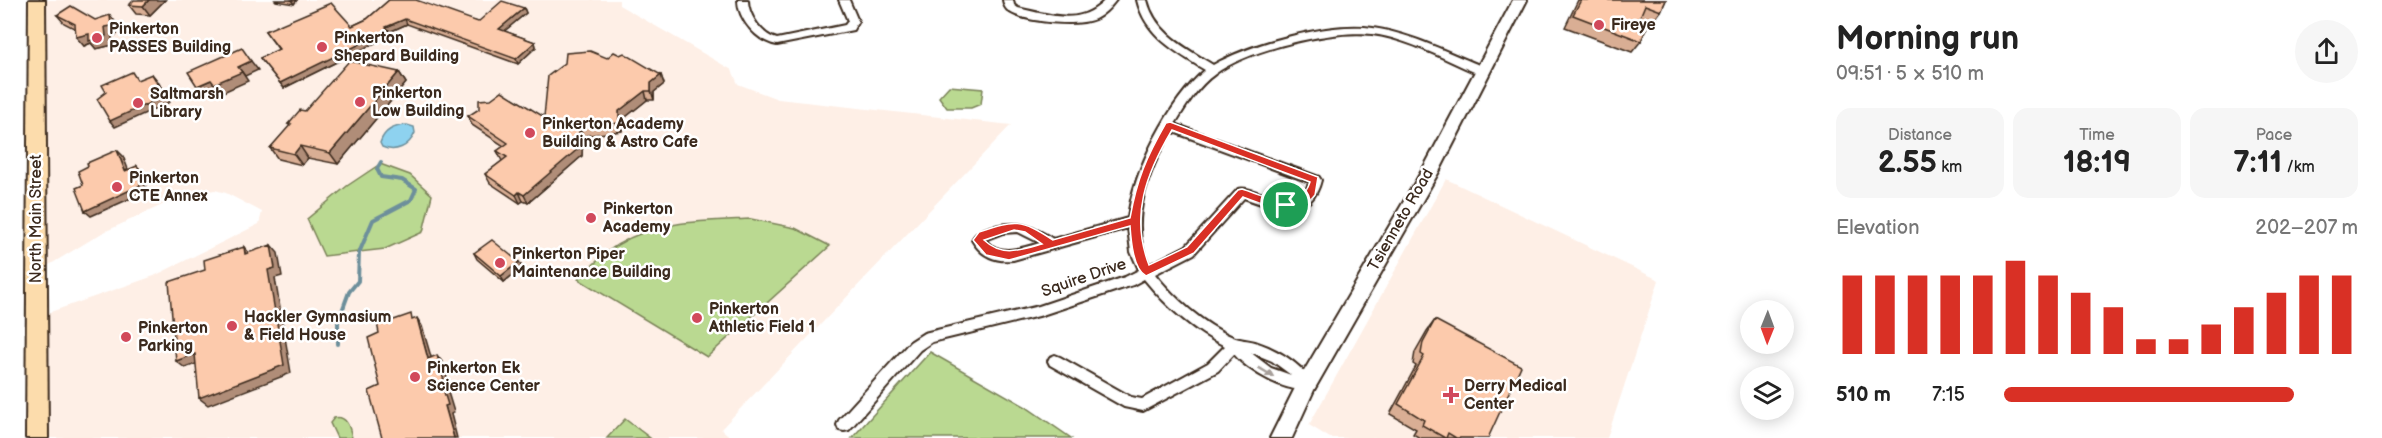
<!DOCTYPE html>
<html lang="en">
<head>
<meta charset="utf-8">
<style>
  :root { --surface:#fff; --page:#f6f6f6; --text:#222; --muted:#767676; --accent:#d93025 }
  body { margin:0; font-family:"Balsamiq Sans",sans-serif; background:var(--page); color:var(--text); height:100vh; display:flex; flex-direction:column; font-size:22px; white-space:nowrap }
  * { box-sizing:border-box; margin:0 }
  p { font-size:20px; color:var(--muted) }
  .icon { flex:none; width:33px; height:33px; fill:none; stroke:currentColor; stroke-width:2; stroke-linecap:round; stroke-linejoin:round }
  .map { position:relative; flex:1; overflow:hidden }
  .details { display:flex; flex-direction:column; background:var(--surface); width:570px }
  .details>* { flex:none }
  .needle { width:39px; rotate:181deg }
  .controls { position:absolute; left:1740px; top:300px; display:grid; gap:12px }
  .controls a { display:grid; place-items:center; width:54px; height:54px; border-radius:50%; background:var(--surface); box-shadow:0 3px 15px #0003; font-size:30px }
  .pin { position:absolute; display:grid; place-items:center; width:51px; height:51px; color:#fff; margin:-26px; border:3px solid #fff; border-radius:50%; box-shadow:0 2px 6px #0007 }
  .round { display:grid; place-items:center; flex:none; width:63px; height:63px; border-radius:32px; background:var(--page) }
  .headline { display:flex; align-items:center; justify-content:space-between; height:102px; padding:0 24px }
  h1 { font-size:33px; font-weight:600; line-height:45px }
  .stats { display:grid; grid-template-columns:repeat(3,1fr); gap:9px; height:102px; padding:6px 24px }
  .stats div { display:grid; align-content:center; border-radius:15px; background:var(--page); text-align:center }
  .stats b { font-size:30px; font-weight:600 }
  .stats small { font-size:16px; font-weight:400 }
  .stats p { font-size:16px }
  .chart { height:168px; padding:12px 24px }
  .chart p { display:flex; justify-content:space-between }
  .chart svg { width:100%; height:108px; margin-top:6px; stroke:var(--accent); stroke-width:6 }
  ul { padding:0 24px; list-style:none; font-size:20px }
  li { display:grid; grid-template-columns:96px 72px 1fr; align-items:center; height:45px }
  li i { height:15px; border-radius:8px; background:var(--accent) }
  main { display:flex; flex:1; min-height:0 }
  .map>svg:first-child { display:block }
  .built { fill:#feefe6 }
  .green { fill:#bad991; stroke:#7a8258; stroke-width:1.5 }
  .water { fill:#8ed2ef; stroke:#6d8f9b; stroke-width:1.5 }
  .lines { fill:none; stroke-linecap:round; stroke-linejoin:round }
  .stream { stroke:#6d8f9b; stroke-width:4 }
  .street-casing { stroke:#3b2a1e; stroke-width:4 }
  .secondary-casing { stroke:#3b2a1e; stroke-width:4 }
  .primary-casing { stroke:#3b2a1e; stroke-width:4 }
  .street { fill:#fff; fill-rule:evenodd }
  .secondary { fill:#fff; fill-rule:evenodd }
  .primary { fill:#fcdcac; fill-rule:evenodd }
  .wall { fill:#d9ae94; stroke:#3b2a1e; stroke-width:1.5 }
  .shaded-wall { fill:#b08d78; stroke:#3b2a1e; stroke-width:1.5 }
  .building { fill:#fccaac; stroke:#3b2a1e; stroke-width:1.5 }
  .oneway { fill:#a79f9a }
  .route { fill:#d93025; stroke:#fff; stroke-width:1.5; fill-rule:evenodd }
  .poi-dot { fill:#d1495b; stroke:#fff; stroke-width:2 }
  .labels { text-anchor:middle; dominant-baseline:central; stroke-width:5; stroke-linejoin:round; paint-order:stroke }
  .poi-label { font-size:16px; font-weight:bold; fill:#3b2a1e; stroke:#fff; text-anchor:start }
  .street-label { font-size:16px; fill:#3b2a1e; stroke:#fff }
</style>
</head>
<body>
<main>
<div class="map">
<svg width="1812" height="438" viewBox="0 0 1812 438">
  <rect width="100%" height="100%" fill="#fff"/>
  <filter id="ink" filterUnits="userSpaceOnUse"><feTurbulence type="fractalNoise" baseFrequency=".0167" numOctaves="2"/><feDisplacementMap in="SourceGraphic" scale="12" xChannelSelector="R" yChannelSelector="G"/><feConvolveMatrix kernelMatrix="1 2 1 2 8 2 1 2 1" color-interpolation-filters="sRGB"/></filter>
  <g filter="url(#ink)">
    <g class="built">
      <path d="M37,0H619V5L732,70L738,84L778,99L1011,125L721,429L732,438H37L36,317L154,276L259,224L262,212L226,193L215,190L194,193L173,200L102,233L36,273Z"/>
      <path d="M1446,179L1659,280L1607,438H1330L1309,425Z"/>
    </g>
    <g class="green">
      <path d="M949,86L983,89L981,104L971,108H947L939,97Z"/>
      <path d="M380,164L410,175L432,195L423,232L385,249L324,256L307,219L347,186Z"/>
      <path d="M751,219L795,228L830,246L707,357L578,279C590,268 603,254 617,245C657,220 706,221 751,219Z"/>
      <path d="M930,352L1026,407L1071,438H852Z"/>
      <path d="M334,418C347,415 350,428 352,438H337L330,423Z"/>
      <path d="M625,419L650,438H607Z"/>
    </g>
    <path class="water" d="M407,125L414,127L415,133C409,147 395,153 382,147L380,143C384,130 394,126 407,125Z"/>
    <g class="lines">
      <path class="stream" d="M338,344V322L349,292L358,281L359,253L373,220L411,200L416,189L402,180L381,177L377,169L381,162"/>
      <g class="street-casing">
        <g id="street">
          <path d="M738,0H748C748,15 762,35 777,39L845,25L848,21L839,0H849L858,21L853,30L777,45C758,42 738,20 738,0Z"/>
          <path d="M1003,0H1013L1014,5L1018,8C1050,15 1080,27 1105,0H1116C1110,8 1103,15 1095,19C1077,27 1025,22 1010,12C1005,9 1004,5 1003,0Z"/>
          <path d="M1137,0H1147C1155,33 1186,48 1213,65C1250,44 1331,21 1373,28C1413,34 1450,54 1487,68L1488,71L1483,75L1479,74C1445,60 1410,39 1372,34C1333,29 1247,50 1215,74C1198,86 1186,106 1175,124L1319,177L1321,180C1311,222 1274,209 1244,198L1194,254L1155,274C1175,299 1203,324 1233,337C1240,340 1248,340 1255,342C1279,350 1296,361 1312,380L1314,384L1312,388C1290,396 1248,371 1234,354L1218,371L1143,411L1124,407L1050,365L1048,361L1050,357L1055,355L1060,357L1131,397L1142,399L1208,363L1225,346C1193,331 1166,306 1144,279L1133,285L1039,316L932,342L920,350L849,430L844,431L839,430L837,425L839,420L910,342L924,333L1039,306L1125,277L1139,270L1131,252L1128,228L1013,260C995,262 981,256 972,240C976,232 982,230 991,227C1015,220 1032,225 1053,239L1128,218C1133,171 1169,101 1205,70C1176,52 1145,35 1137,0ZM1171,131L1309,182C1299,222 1257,184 1238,189L1186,246L1149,265C1127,222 1149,170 1171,131ZM1018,232L1040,243C1021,248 1000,257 985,240L1003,233ZM1250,352L1272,361L1291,375L1271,368Z"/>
        </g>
      </g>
      <g class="secondary-casing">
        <path id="secondary" d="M1513,0H1527L1440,170L1314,390L1292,438H1270L1300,378L1424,167Z"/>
      </g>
      <g class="primary-casing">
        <path id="primary" d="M29,0H45L48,438H26Z"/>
      </g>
      <use href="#street" class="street"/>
      <use href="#secondary" class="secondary"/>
      <use href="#primary" class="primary"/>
    </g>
    <g class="wall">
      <path d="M165,0L150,15L136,14L129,5Z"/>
      <path d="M275,0H297L294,4L276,1Z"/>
      <path d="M389,0L478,22L524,8L526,13L504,31L535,42L536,47L518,64L407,24L389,32L391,35L284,88L260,58L279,50L265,31L352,26L367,19Z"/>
      <path d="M1578,0H1666L1661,11L1652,23L1639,18L1637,24L1641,41L1632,52L1565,27Z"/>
      <path d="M57,15L117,24V34L112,36L113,45L96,49L91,43L84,46L76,29L64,23Z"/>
      <path d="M607,58L661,75L664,84L654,92V100H647L622,120V131L583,136L582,156L528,203L523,201L520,203L490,183L485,174L502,161L497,151L504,146L472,125L468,116L544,117Z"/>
      <path d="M399,72L406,83L338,164L308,158L302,165L278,159L270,148L290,126L288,124L305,111Z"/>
      <path d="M474,253L519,262L522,267L504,282L477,259Z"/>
      <path d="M1435,320L1488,438H1420L1413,434L1416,429L1390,414L1416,366L1413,364L1415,352L1427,331Z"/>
    </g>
    <g class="shaded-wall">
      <path d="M149,0H165L150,15L143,6Z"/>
      <path d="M291,0H297L294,4Z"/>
      <path d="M524,8L526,13L501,34L499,29Z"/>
      <path d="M110,15L117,24V34L112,36L113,45L96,49L91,43L84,46L76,37L105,27Z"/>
      <path d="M405,19L407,24L389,32L391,35L284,88L280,83L386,27Z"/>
      <path d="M535,42L536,47L518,64L516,59Z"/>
      <path d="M251,61L258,70L245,76L238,67Z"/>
      <path d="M242,72L248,81L221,93L218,89L204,95L197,86L211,80Z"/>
      <path d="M399,72L406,83L338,164L330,153Z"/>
      <path d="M152,74L157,80L170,102L115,127L110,121Z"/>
      <path d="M661,75L664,84L654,92V100L651,91V83Z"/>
      <path d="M645,91L647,100L622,120V131L619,123V111Z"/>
      <path d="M579,127L583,136L582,156L528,203L524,195Z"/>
      <path d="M300,146L308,158L302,165L294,154Z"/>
      <path d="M117,150L123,156L131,177L125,171Z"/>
      <path d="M137,166L143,172L148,182L145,184L147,191L91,216L85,211L139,178Z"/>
      <path d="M519,192L523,201L520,203L516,195Z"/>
      <path d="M271,245L278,253L282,276L275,278L291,373L208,405L199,398L268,270Z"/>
      <path d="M244,247L251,255L245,254Z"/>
      <path d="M519,262L522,267L504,282L501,276Z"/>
      <path d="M417,318L422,326L434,367L428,359Z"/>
      <path d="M195,354L204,361L185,368L176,361Z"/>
      <path d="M437,355L443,363L450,388L447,389L454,412L451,414L457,438H454L445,406Z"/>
    </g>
    <g class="building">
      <path d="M134,0H149L143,6L129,5Z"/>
      <path d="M389,0H416L478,22L502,1L524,8L499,29L535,42L516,59L405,19L386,27L389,30L280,83L260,58L279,49L265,31L331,3L352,26L367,19Z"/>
      <path d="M1581,0H1666L1661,11L1645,5L1637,24L1647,27L1641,41L1573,15Z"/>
      <path d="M71,6L95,20L110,15L111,26L105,27L106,36L89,41V34L76,37L75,24L57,15Z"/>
      <path d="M242,48L251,61L238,67L242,72L214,84L211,80L197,86L188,72Z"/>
      <path d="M590,51L607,58L614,52L620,55L624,53L661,75L651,83V91H645L619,111V123L579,127V148L524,195L519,192L516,195L485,174L507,157L497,151L508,143L468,116L479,109V100L491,99L502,91L544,117L548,76L565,63L566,53Z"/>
      <path d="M349,61L399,72L330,153L300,146L294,154L270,148L291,124H288L300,110L305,111Z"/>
      <path d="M132,72L137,80L152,74L165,96L110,121L97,99L106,92L102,85Z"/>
      <path d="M117,150L125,171L137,166L143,177L139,178L141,185L85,211L76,188L83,185L78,171L88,166L87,163Z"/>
      <path d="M492,240L519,262L501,276L474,253Z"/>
      <path d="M271,245L275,268L268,270L284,365L199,398L195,354L176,361L169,282L205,270L204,260L244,247L245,254Z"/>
      <path d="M411,314L412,320L417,318L428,359L437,355L444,381L441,382L448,405L445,406L454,438H382L369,391L380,386L368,338L379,333L377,323L387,319L388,322Z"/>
      <path d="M1435,320L1521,366L1488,438H1456L1448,433L1446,438H1445L1422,425L1424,420L1398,404L1424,356L1421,354L1423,342Z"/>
    </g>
    <defs><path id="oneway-solid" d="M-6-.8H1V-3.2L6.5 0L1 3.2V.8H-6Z" transform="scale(1.5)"/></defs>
    <use class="oneway" href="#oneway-solid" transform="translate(1266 372) rotate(31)"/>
  </g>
  <path class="route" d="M1170,122L1318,177L1315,195C1296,219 1266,206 1243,197L1194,253L1146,276C1133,269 1131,240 1130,226L1009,260L986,255L973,240L979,232C1015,220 1021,219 1053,240L1130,218C1137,179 1146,158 1166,123ZM1172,130L1310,182C1299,216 1265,196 1242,189L1238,190L1187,247L1149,265C1130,216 1146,174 1172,130ZM1014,230L1025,232L1042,244C1020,250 1002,257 984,240Z"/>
  <g class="poi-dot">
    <circle cx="1599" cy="25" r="6"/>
    <circle cx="97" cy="38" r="6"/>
    <circle cx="322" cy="47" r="6"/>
    <circle cx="360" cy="102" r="6"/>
    <circle cx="138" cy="103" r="6"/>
    <circle cx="530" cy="133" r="6"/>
    <circle cx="117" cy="187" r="6"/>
    <circle cx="591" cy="218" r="6"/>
    <circle cx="500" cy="263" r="6"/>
    <circle cx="697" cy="318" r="6"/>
    <circle cx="232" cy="326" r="6"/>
    <circle cx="126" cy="337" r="6"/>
    <circle cx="415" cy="377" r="6"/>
    <path d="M1448 386h6v6h6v6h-6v6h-6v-6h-6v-6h6z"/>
  </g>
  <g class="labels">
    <g class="poi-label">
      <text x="1611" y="25">Fireye</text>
      <text x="109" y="29">Pinkerton<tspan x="109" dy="18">PASSES Building</tspan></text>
      <text x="334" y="38">Pinkerton<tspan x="334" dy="18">Shepard Building</tspan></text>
      <text x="372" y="93">Pinkerton<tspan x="372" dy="18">Low Building</tspan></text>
      <text x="150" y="94">Saltmarsh<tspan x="150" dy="18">Library</tspan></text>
      <text x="542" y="124">Pinkerton Academy<tspan x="542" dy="18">Building &amp; Astro Cafe</tspan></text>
      <text x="129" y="178">Pinkerton<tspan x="129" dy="18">CTE Annex</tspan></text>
      <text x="603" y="209">Pinkerton<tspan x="603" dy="18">Academy</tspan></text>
      <text x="512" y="254">Pinkerton Piper<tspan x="512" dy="18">Maintenance Building</tspan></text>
      <text x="709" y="309">Pinkerton<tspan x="709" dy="18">Athletic Field 1</tspan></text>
      <text x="244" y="317">Hackler Gymnasium<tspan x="244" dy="18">&amp; Field House</tspan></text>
      <text x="138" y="328">Pinkerton<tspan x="138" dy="18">Parking</tspan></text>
      <text x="427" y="368">Pinkerton Ek<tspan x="427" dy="18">Science Center</tspan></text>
      <text x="1464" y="386">Derry Medical<tspan x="1464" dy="18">Center</tspan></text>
    </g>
    <g class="street-label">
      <text transform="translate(36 219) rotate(-90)">North Main Street</text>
      <text transform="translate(1401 220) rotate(-60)">Tsienneto Road</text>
      <text transform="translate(1084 278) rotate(-19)">Squire Drive</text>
    </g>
  </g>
</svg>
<div class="controls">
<a><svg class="needle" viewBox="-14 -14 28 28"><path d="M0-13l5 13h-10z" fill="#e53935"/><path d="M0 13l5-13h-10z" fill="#767676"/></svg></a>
<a><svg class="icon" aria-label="layers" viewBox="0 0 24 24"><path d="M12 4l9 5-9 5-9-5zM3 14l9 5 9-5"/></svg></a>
</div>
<div class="pin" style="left:1286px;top:205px;background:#1e9e55"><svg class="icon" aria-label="arrive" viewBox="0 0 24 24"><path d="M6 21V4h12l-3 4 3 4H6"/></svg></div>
</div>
<section class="details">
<div class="headline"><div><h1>Morning run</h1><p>09:51 · 5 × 510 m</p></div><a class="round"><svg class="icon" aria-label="share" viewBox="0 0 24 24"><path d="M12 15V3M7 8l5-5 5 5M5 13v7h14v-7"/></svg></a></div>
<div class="stats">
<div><p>Distance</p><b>2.55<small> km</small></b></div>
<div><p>Time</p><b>18:19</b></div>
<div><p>Pace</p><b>7:11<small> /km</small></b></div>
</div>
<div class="chart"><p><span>Elevation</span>202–207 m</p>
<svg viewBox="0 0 160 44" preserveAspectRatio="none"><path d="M5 44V12M15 44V12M25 44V12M35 44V12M45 44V12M55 44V6M65 44V12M75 44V19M85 44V25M95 44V38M105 44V38M115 44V32M125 44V25M135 44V19M145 44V12M155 44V12"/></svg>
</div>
<ul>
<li><b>510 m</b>7:15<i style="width:82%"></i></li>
</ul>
</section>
</main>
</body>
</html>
